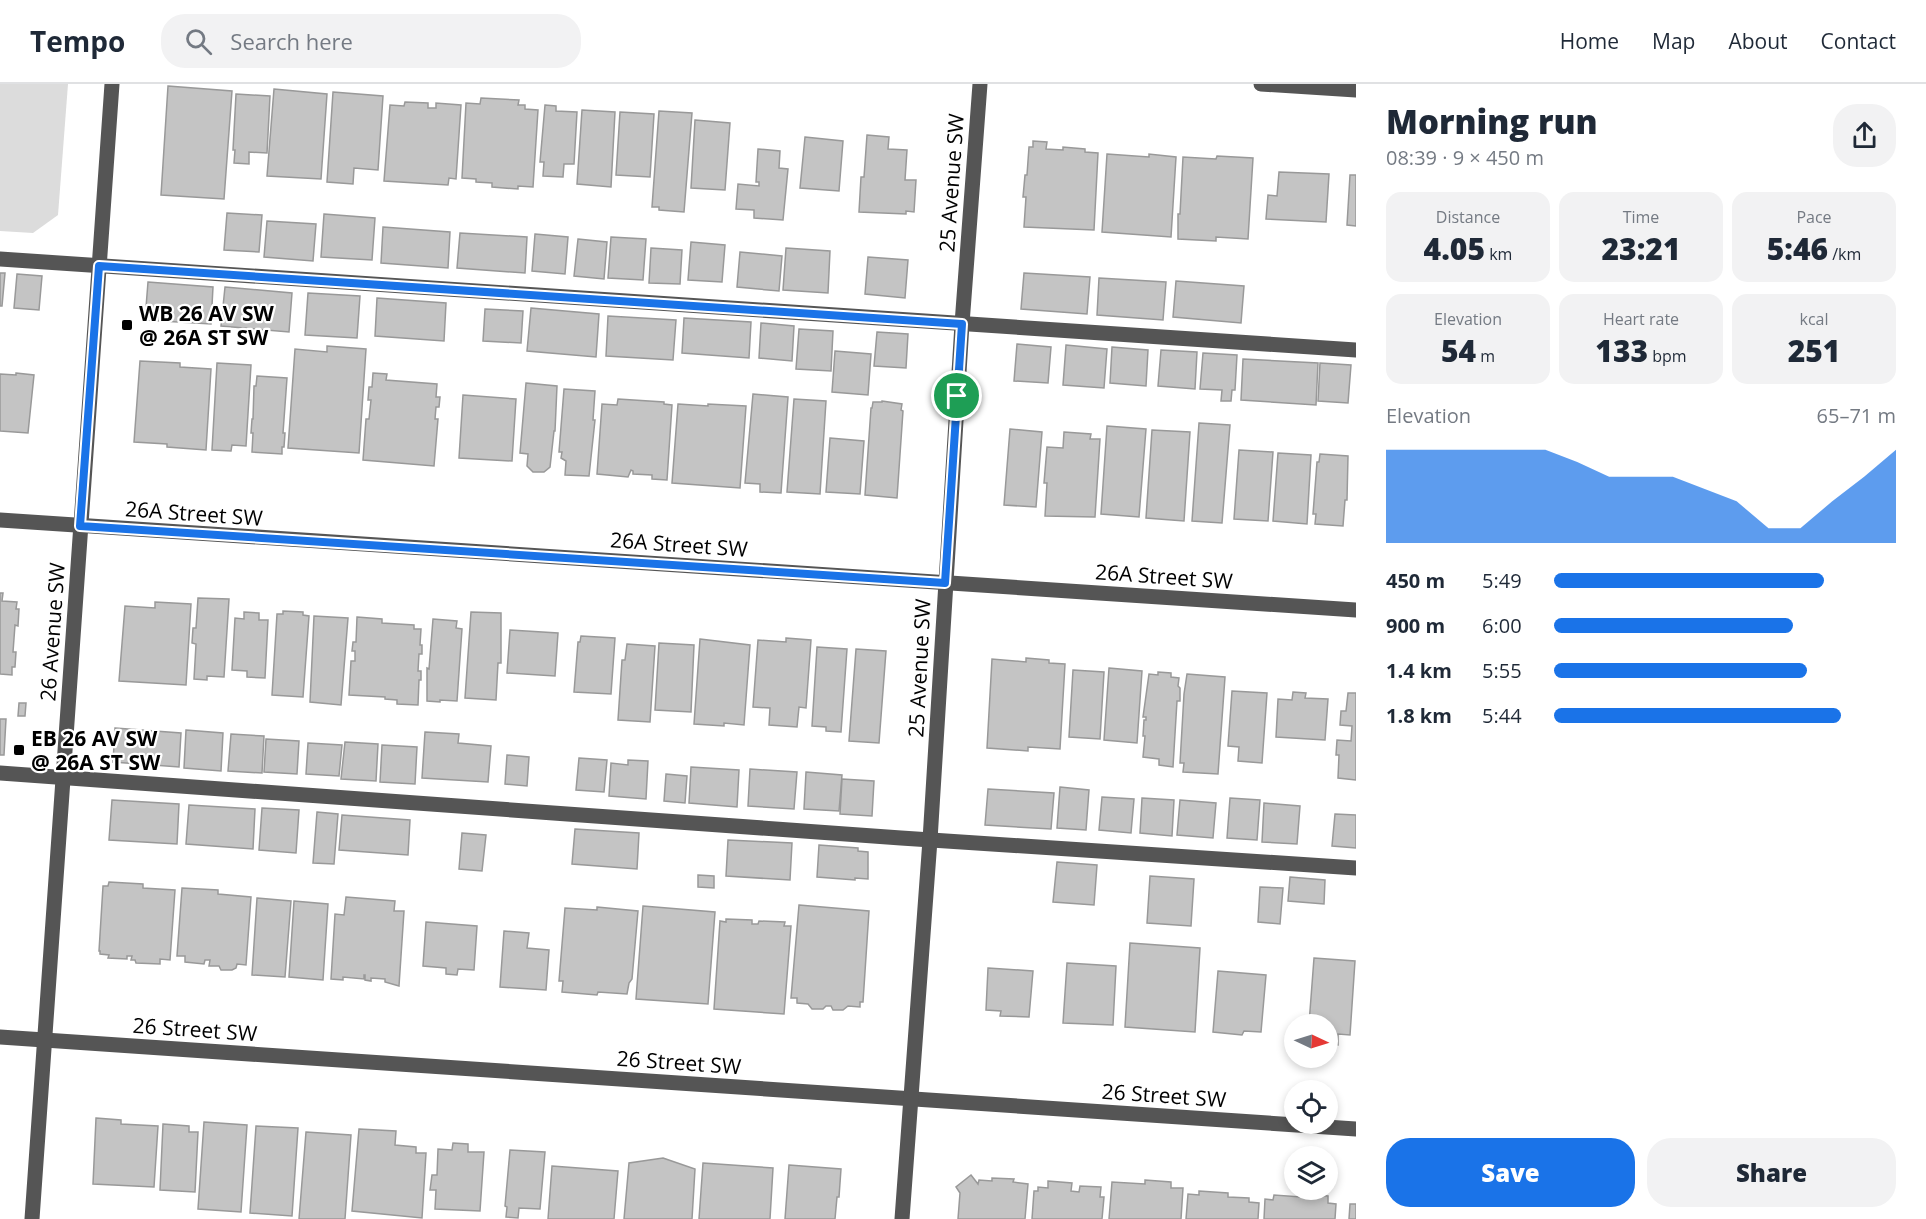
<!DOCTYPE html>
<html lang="en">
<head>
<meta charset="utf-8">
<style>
  :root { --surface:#fff; --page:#f2f2f3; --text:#1f2937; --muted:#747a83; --line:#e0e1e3; --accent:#1a73e8 }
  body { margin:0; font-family:"Open Sans",sans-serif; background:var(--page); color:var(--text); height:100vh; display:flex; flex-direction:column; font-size:22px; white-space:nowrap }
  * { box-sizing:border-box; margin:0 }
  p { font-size:20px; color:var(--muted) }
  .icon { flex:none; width:33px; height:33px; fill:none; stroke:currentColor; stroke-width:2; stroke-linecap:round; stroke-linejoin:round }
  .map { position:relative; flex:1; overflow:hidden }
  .sheet { display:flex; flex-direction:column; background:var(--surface); width:570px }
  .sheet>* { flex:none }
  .needle { width:39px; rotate:94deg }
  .buttons { position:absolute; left:1284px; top:930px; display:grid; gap:12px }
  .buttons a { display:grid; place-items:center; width:54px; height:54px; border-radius:50%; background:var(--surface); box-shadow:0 3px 9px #0003; font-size:30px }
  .pin { position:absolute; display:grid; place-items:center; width:51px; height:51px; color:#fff; margin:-26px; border:3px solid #fff; border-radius:50%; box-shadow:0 2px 6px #0007 }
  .round { display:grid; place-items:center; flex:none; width:63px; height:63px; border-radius:24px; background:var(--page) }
  .summary { display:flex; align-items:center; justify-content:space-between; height:102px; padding:0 30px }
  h1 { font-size:33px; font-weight:800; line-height:45px }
  .figures { display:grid; grid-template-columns:repeat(3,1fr); gap:9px; height:102px; padding:6px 30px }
  .figures div { display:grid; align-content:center; border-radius:15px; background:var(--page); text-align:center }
  .figures b { font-size:30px; font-weight:800 }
  .figures small { font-size:16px; font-weight:400 }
  .figures p { font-size:16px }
  .chart { height:168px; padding:12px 30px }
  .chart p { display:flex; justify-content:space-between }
  .chart svg { width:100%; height:108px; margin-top:6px; fill:var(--accent); opacity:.7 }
  .primary-button { display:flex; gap:12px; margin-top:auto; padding:12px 30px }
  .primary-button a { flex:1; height:69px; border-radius:24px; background:var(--accent); color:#fff; font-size:24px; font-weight:800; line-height:69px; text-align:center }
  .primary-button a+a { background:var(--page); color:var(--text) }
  ul { padding:0 30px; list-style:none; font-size:20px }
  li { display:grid; grid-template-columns:96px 72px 1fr; align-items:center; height:45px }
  li i { height:15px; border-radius:8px; background:var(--accent) }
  header { display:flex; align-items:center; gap:36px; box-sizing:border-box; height:84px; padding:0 30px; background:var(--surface); border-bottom:2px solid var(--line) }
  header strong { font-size:28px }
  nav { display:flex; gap:33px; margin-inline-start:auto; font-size:21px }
  .search { width:420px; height:54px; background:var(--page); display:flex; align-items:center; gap:15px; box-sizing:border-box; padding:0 21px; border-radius:24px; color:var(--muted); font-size:22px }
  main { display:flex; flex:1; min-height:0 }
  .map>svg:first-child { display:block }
  .green { fill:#dcdcdc }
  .building { fill:#c4c4c4; stroke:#999; stroke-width:1.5 }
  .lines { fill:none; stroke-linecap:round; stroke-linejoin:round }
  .minor { stroke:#555; stroke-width:15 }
  .route-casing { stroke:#fff; stroke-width:12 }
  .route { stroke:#1a73e8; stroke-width:8 }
  .poi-dot { fill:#000; stroke:#fff; stroke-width:2 }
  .labels { text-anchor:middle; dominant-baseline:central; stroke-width:4.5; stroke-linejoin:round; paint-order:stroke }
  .street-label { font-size:21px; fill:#000; stroke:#fff }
  .poi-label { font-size:21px; font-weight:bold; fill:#000; stroke:#fff; text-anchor:start }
</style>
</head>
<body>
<header>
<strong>Tempo</strong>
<div class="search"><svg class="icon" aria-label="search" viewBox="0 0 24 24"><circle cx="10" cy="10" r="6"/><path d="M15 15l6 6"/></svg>Search here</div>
<nav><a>Home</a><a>Map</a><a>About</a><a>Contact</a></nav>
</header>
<main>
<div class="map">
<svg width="1356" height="1135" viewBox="0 0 1356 1135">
  <rect width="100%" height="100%" fill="#fff"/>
  <path class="green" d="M0,0H68L58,131L33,149L0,147Z"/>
  <g class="building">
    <path d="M168,2L232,7L224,115L161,111Z"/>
    <path d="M274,5L327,10L321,95L267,92Z"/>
    <path d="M333,8L383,12L378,86L354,84L353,100L327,98Z"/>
    <path d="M236,10L270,12L267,69L249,68V80L234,79L235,66H233Z"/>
    <path d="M481,14L519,16L518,21H525V25L538,26L533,103L518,102V105L492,103V99L476,98V95L462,94L466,19L480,20Z"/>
    <path d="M405,18L428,19V24H436V19L461,21L456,95L449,94L448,101L384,97L390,21L404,22Z"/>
    <path d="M545,21L556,22V27L577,28L574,80H564L563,93L543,92L544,78H540Z"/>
    <path d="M582,26L615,28L611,103L577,100Z"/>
    <path d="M659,27L692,29L684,128L659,126V123H652Z"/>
    <path d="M620,28L654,30L650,93L616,91Z"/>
    <path d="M695,36L730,39L725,106L691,104Z"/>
    <path d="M867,51L889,53L888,65L907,66L905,96H916L914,128L906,127V130L859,128L861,93H864Z"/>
    <path d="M805,53L843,57L839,107L800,104Z"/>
    <path d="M1033,57L1047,58L1046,65L1063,66V63L1085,65V68L1098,69L1094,146L1024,143L1026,113H1023L1025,91H1027L1029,63H1033Z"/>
    <path d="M758,65L780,67L779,84L788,85L783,136L754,134V126L736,125L738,100L759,102V98H756Z"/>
    <path d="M1107,70L1149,73V70L1176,73L1171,153L1102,148Z"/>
    <path d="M1217,72L1253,74L1248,155L1216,153V157L1178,155V130H1180L1183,73L1216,75Z"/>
    <path d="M1279,88L1329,90L1326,138L1266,135L1268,111L1277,112Z"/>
    <path d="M1350,91H1356V142L1347,141Z"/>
    <path d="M227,129L262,131L259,168L224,166Z"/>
    <path d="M324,130L375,134L372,176L321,173Z"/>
    <path d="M267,137L316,140L313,177L264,173Z"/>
    <path d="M383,143L450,148L448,184L381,179Z"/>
    <path d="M460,149L527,153L525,189L457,184Z"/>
    <path d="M535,150L568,153L565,190L532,187Z"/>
    <path d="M611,153L646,155L643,196L608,194Z"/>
    <path d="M578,155L607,158L604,195L574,192Z"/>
    <path d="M691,158L725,161L722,198L688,196Z"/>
    <path d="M651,164L682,166L680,200L649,199Z"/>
    <path d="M786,164L830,167L828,209L783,206Z"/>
    <path d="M740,168L782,172L779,207L737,203Z"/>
    <path d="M868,173L908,176L905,214L865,210Z"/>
    <path d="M0,189H5L2,222H0Z"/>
    <path d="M1024,189L1090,193L1087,230L1021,225Z"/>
    <path d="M17,190L42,192L39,226L14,224Z"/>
    <path d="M1099,194L1166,198L1163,236L1097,231Z"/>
    <path d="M1176,197L1244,202L1241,239L1173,233Z"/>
    <path d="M148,198L213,203L211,240L145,236Z"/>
    <path d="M225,203L292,209L289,248L221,242Z"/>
    <path d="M308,209L360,212L357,254L305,251Z"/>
    <path d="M377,214L446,219L444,257L375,252Z"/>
    <path d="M531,224L599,230L596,273L527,267Z"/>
    <path d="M485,225L523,227L521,259L483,257Z"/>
    <path d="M608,232L676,236L673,276L606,272Z"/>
    <path d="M684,234L751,238L749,274L682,269Z"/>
    <path d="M761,239L794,242L792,277L759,274Z"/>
    <path d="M799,245L833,247L831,287L796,285Z"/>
    <path d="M877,248L908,250L906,284L874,282Z"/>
    <path d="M1017,260L1051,263L1048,299L1014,297Z"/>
    <path d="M1066,261L1107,265L1104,304L1063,301Z"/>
    <path d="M327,262L366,265L359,369L288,364L295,265L327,268Z"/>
    <path d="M1112,263L1148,266L1146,302L1110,299Z"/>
    <path d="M1161,266L1197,268L1195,305L1158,302Z"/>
    <path d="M835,267L871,270L868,311L832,308Z"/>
    <path d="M1203,269L1237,271L1235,306H1232L1231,317H1221L1222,306L1200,305Z"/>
    <path d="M1243,275L1318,279L1316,321L1241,316Z"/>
    <path d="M140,277L180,279V283L211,285L206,366L167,363V360L134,358Z"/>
    <path d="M217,279L251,281L246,362L232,361L231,367L212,366Z"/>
    <path d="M1320,279L1351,281L1348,319L1318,317Z"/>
    <path d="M16,289L34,291L28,349L0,347V290L16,291Z"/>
    <path d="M373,289L387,290L386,296L437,300L436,313H440L439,323H436L435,335H438L434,382L363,376L366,335H369L371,316H368L369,303H372Z"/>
    <path d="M257,292L287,294L283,349H285L284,363H282V370L252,368L253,349H251L252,335H253L254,302H256Z"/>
    <path d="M526,299L557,302L555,347H554L550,383L544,388H533L527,382L528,370L520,369Z"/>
    <path d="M564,305L595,307L593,336H595L589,392L565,391L566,377L561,374L562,368H559Z"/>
    <path d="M753,310L788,313L781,409L760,408V400L745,399Z"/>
    <path d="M463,311L516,315L512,377L459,374Z"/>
    <path d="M618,315L664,318V320L672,321L667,396L652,395V391L633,390V387L631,386L628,393L597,390L602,320L617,321Z"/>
    <path d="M794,315L826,317L820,410L787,408Z"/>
    <path d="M882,317L902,320L901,326L903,327L897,414L865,411L871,324H872L873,318H882Z"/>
    <path d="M678,320L708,322V320L746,322L740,404L672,399Z"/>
    <path d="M1199,339L1230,341L1222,439L1192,437Z"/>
    <path d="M1107,342L1146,345L1139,433L1101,430Z"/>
    <path d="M1010,345L1042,348L1036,423L1004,421Z"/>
    <path d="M1152,346L1190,348L1184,437L1146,434Z"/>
    <path d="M1064,348L1091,350L1090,355H1100L1095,433L1045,432L1047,399H1044L1047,363L1063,364Z"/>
    <path d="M830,354L864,357L860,410L826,408Z"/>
    <path d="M1239,366L1273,368L1268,437L1234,435Z"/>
    <path d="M1278,369L1311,371L1307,440L1273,437Z"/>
    <path d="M1320,370L1348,372L1347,416H1345L1343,442L1315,440L1316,430H1313L1317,378H1319Z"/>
    <path d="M0,509H3L2,517L17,518L16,525H19L18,542L15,541L13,568H16L15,583H12V591L0,590Z"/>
    <path d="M198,514L229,515L224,593L207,592V596L194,595L196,560L192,559L193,544H196Z"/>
    <path d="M155,518L191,520L186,601L119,597L125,522L155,524Z"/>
    <path d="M283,527L303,528V531L309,532L303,613L272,611L277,530H283Z"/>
    <path d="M244,528L259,529V536H268L265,594L247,593V587L232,586L235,534L244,535Z"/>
    <path d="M471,528L501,529V579H498L496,616L465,614Z"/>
    <path d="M314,532L348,534L341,621L310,618Z"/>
    <path d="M357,533L382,535V539L414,541V545H421L420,561H422V570H419L418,587H421V596H419L418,621L397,620V616L385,615V613L349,611L351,577H355V567H352L353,558H356Z"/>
    <path d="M433,535L457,537L456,544L462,545L457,617L440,616V618L427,617V584L429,585Z"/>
    <path d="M510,546L558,549L555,592L507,589Z"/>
    <path d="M581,552L615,554L611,610L574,608L578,558H580Z"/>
    <path d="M786,554L811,556L806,624L799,623L797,643L769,641L770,624L753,623L758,556L786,558Z"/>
    <path d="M700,555L750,561L744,641L724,639V642L694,640Z"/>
    <path d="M659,559L694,561L691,628L655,626Z"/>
    <path d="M627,560L655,562L650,638L618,636L622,576H625Z"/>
    <path d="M817,563L847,565L841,648L826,647V643L812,642Z"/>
    <path d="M856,565L886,567L879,659L849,657Z"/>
    <path d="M1026,574L1049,576V579L1065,580L1060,665L1028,663V667L987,664L992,575L1026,578Z"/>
    <path d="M1109,584L1142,587L1137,659L1104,656Z"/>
    <path d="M1073,586L1104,588L1100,655L1069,653Z"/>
    <path d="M1158,588L1171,589V593L1179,594L1178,602L1180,604V617H1177L1173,683L1159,681V675L1143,673L1145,652H1143L1144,636H1146V633H1143L1149,590L1158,591Z"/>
    <path d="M1187,590L1225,593L1218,690L1183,688L1184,679H1180L1184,610Z"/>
    <path d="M1232,607L1267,609L1262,679L1238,677L1239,663L1228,662Z"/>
    <path d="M1293,608L1306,609L1305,614L1328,615L1325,656L1276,653L1278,615L1292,616Z"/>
    <path d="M1348,609H1356V696L1338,694L1339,671H1336L1337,656L1351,657L1352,642L1340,641L1341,627H1346Z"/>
    <path d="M19,619H26L25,632H18Z"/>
    <path d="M0,635H6L4,671H0Z"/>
    <path d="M115,644L181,649L179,683L113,678Z"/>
    <path d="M186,646L223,649L221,687L184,684Z"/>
    <path d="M425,648L459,650L458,659L491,662L488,698L422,694Z"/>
    <path d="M231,650L264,652L262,689L228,687Z"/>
    <path d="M266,655L299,657L297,690L264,688Z"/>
    <path d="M345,658L378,660L376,697L341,695Z"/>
    <path d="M308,659L342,661L339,692L306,690Z"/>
    <path d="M382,661L417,663L415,700L380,698Z"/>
    <path d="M507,671L529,673L527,702L505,700Z"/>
    <path d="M579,674L607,676L604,708L576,706Z"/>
    <path d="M628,676L648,677L646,715L609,712L611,679L628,681Z"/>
    <path d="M691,683L739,686L737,723L689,719Z"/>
    <path d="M750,685L797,688L794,725L748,722Z"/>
    <path d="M806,688L842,691L839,727L804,725Z"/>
    <path d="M666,690L687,692L685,719L664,717Z"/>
    <path d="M842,695L874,697L872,732L840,730Z"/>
    <path d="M1060,703L1089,706L1086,746L1057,744Z"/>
    <path d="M988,705L1054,709L1051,745L985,741Z"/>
    <path d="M1102,713L1134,715L1131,749L1099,746Z"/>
    <path d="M1142,714L1174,716L1172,752L1140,749Z"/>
    <path d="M1230,714L1260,716L1257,756L1227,754Z"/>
    <path d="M112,716L179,720L177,760L109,756Z"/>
    <path d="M1180,716L1216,719L1213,754L1177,751Z"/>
    <path d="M1264,719L1300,722L1297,760L1262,758Z"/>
    <path d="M189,721L255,725L253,765L186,760Z"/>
    <path d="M262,724L299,726L296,769L259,766Z"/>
    <path d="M317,728L338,730L334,780L313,779Z"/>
    <path d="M1335,730L1356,731V764L1332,762Z"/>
    <path d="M342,731L410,736L408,771L339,766Z"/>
    <path d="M575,745L639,749L637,785L572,780Z"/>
    <path d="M462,749L486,751L482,787L459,785Z"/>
    <path d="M728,756L792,759L790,796L726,792Z"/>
    <path d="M819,761L858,764V767L868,768V795L855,794V796L817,793Z"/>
    <path d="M1057,778L1097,781L1094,821L1053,818Z"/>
    <path d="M698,791L714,792V804L698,803Z"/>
    <path d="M1150,792L1194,795L1191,842L1147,839Z"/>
    <path d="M1290,793L1325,796L1324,820L1288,817Z"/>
    <path d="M109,798L143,800V804L175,806L170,876L160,875V880L136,879L135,876H131L132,872H127V875L108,874L109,871L100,870V867H99L103,802H108Z"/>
    <path d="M1260,803L1283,804L1280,840L1258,838Z"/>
    <path d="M182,804L218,806V810L251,813L246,881L237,880L236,884L232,886H221L219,882H209L210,876H205L204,880L185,878V872H177Z"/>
    <path d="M346,813L395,817L394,827H404L399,902L385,898V895L371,894V897L365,896V891H364V895L343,893V896L331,895L335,830L344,831Z"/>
    <path d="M257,814L291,817L285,893L252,891Z"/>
    <path d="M294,817L328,820L323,896L289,893Z"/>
    <path d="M799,821L869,827L863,918H860V923L848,922L843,926H833L831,922H826L823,925H812L808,920L797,919V914H791Z"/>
    <path d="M643,822L715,828L708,920L636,915Z"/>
    <path d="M597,823L638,827L632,895L629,899L627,910L598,908L597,911L562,908L563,897H559L565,824L597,826Z"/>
    <path d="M726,835L752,836V840H758L759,837L785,838L784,842H791L784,930L714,925L720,837L726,838Z"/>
    <path d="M426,838L477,842L474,886L458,885L457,891L446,890V884L423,882Z"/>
    <path d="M504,847L529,849L527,864L549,866L546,906L500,903Z"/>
    <path d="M1130,859L1200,864L1195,948L1125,943Z"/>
    <path d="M1314,874L1355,877L1350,951L1338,950V961L1328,960V940H1309Z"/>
    <path d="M1067,879L1116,882L1113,941L1063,939Z"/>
    <path d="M988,884L1033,887L1029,933L1000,932L1001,927L986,926Z"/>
    <path d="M1218,887L1266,891L1261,948L1244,947L1242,951L1213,948Z"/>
    <path d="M96,1034L121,1036V1040L158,1042L154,1103L93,1100Z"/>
    <path d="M204,1038L247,1041L241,1128L198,1125Z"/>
    <path d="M163,1040L189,1042V1048H198L195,1108L160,1106Z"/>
    <path d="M256,1042L298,1044L292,1132L250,1129Z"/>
    <path d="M359,1045L396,1047L395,1061L416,1063V1069H426L422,1134L352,1127Z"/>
    <path d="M306,1048L351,1051L345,1135H299Z"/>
    <path d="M453,1059L468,1060V1068H484L480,1127L435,1125L436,1106H430L432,1091H437L438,1065L452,1066Z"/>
    <path d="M510,1066L545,1068L540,1125L519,1124L518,1134L506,1133L507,1123L505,1122Z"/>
    <path d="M663,1074L695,1085L692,1135H624L629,1079Z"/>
    <path d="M703,1079L773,1084L770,1135H699Z"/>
    <path d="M789,1081L841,1085L839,1113H837L835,1135H785Z"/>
    <path d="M552,1082L618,1087L614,1135H548Z"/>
    <path d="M971,1091L978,1100L979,1096L992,1097V1094L1014,1095L1013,1098L1028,1100L1025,1135H958L960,1109L956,1103Z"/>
    <path d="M1145,1096L1171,1098V1104H1183L1181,1135H1109L1112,1098L1145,1100Z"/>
    <path d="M1048,1097L1072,1099L1071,1107L1079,1108L1080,1102L1101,1103L1100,1113H1104L1102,1135H1032L1034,1107H1038V1103L1048,1104Z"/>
    <path d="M1199,1107L1228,1109V1113L1249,1114V1118L1259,1119L1258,1135H1186L1188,1110L1199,1111Z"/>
    <path d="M1301,1110L1328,1112V1119L1336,1120L1335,1135H1264L1265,1115L1273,1116L1274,1111L1301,1113Z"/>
    <path d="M1350,1120H1356V1135H1349Z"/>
  </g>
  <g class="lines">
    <g class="minor">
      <path d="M1261,0L1356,6"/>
      <path d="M0,175L1356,266"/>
      <path d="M0,436L1356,526"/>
      <path d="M0,689L901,754L1356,784"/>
      <path d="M0,953L1356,1045"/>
      <path d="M32,1135L112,0"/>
      <path d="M902,1135L930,756L962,240L980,0"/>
    </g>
  </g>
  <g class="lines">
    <g class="route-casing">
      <path id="route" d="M99,182L962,240L945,499L80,442Z"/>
    </g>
    <use href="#route" class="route"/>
  </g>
  <g class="poi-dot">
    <rect x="121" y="235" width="12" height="12" rx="3"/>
    <rect x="13" y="660" width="12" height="12" rx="3"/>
  </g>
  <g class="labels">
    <g class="street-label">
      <text transform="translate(951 99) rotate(-86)">25 Avenue SW</text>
      <text transform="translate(194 429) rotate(4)">26A Street SW</text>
      <text transform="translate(679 460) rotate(4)">26A Street SW</text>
      <text transform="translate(1164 492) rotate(4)">26A Street SW</text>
      <text transform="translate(52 548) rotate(-86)">26 Avenue SW</text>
      <text transform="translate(919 584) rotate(-87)">25 Avenue SW</text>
      <text transform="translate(195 945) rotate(4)">26 Street SW</text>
      <text transform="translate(679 978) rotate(4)">26 Street SW</text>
      <text transform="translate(1164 1011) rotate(4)">26 Street SW</text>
    </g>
    <g class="poi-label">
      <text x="139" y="229">WB 26 AV SW<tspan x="139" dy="24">@ 26A ST SW</tspan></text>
      <text x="31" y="654">EB 26 AV SW<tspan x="31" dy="24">@ 26A ST SW</tspan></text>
    </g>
  </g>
</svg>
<div class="buttons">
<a><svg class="needle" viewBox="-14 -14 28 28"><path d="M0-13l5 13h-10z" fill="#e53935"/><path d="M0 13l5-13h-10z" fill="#747a83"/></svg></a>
<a><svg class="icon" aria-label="locate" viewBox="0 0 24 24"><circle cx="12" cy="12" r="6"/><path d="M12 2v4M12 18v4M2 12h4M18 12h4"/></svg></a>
<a><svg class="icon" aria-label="layers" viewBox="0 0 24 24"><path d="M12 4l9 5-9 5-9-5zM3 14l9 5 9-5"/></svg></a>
</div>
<div class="pin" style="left:957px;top:312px;background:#1e9e55"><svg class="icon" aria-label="arrive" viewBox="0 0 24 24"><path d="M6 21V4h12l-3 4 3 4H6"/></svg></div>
</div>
<section class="sheet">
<div class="summary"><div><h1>Morning run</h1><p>08:39 · 9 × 450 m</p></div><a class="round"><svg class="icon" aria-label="share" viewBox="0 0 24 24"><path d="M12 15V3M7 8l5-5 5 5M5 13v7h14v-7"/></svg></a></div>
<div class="figures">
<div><p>Distance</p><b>4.05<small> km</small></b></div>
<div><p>Time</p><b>23:21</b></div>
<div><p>Pace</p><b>5:46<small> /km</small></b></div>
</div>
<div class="figures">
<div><p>Elevation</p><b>54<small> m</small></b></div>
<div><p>Heart rate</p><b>133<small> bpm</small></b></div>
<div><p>kcal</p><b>251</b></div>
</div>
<div class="chart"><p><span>Elevation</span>65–71 m</p>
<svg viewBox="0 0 160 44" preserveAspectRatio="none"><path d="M0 44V6L10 6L20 6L30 6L40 6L50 6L60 11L70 17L80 17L90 17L100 22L110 27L120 38L130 38L140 27L150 17L160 6V44z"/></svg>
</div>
<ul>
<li><b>450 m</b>5:49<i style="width:79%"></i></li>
<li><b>900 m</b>6:00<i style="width:70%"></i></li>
<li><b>1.4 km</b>5:55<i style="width:74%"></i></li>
<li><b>1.8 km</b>5:44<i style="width:84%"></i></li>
</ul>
<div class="primary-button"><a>Save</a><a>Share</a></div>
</section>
</main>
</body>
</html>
